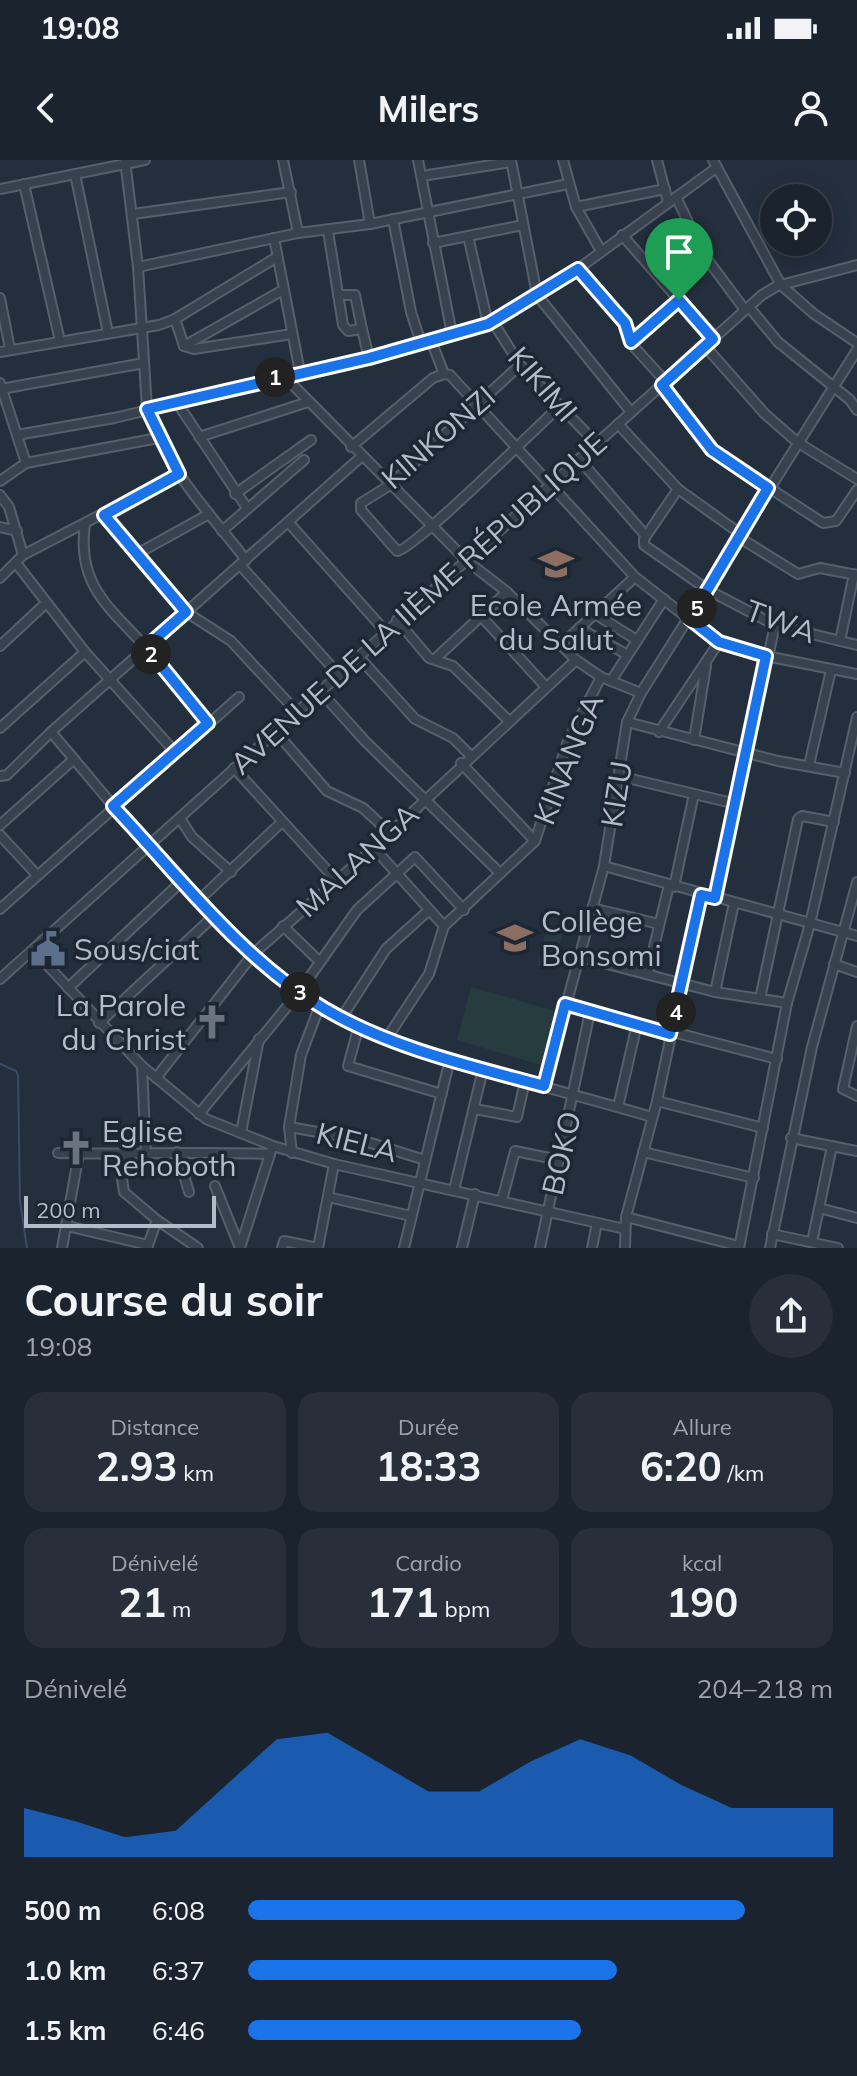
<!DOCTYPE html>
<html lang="fr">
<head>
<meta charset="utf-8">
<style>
  :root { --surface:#1b232e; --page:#282f3a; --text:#f1f3f6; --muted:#a0a4aa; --line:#39404a; --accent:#1a73e8 }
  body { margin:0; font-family:Mulish,sans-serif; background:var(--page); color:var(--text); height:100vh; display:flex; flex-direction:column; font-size:30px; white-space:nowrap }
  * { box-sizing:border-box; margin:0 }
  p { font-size:26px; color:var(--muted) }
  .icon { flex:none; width:44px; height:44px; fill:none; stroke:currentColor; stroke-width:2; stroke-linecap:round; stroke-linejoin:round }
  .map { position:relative; height:1088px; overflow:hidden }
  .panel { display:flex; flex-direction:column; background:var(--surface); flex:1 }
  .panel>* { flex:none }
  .controls { position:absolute; left:760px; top:24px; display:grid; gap:16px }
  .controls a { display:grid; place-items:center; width:72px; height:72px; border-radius:50%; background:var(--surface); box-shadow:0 4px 20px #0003,0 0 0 2px var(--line); font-size:40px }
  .scale { position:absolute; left:24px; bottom:20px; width:192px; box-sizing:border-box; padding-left:8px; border:4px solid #b4bcc9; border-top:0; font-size:22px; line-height:28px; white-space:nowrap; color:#b4bcc9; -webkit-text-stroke:6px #1d2633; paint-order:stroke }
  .pin { position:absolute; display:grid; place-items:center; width:68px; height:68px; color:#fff; margin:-82px -34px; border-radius:50% 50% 50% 0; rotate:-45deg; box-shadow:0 0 8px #0007 }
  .pin .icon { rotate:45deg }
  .km { position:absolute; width:40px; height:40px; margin:-20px; border-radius:50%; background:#222; color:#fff; font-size:22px; line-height:40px; text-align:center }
  .round { display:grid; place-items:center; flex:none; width:84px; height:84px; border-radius:42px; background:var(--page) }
  .summary { display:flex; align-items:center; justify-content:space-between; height:136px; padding:0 24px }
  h1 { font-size:44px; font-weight:700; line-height:60px }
  .stats { display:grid; grid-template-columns:repeat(3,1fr); gap:12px; height:136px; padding:8px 24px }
  .stats div { display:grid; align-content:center; border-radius:20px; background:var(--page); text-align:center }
  .stats b { font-size:40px; font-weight:700 }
  .stats small { font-size:22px; font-weight:400 }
  .stats p { font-size:22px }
  .chart { height:224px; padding:16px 24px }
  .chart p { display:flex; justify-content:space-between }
  .chart svg { width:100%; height:144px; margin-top:8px; fill:var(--accent); opacity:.7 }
  ul { padding:0 24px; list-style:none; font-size:26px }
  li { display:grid; grid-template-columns:128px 96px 1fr; align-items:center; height:60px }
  li i { height:20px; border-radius:10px; background:var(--accent) }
  .status { display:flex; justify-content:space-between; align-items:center; height:56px; padding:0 40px; background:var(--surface); direction:ltr }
  .status svg { height:22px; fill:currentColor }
  header { display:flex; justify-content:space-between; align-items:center; height:104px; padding:0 24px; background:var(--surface); font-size:36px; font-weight:700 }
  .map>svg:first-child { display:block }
  .green { fill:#263c3f }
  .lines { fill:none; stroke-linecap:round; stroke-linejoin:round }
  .stream { stroke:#394c67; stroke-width:2 }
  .minor-casing { stroke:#565f6c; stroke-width:12 }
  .minor { stroke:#38414e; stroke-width:8 }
  .route-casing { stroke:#fff; stroke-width:16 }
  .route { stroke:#1a73e8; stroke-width:10 }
  .labels { text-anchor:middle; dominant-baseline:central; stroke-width:7; stroke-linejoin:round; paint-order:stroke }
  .street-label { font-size:30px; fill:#b4bcc9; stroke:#1d2633 }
  .poi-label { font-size:30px; fill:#b4bcc9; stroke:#1d2633; text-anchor:start }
</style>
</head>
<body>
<div class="status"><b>19:08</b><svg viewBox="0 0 49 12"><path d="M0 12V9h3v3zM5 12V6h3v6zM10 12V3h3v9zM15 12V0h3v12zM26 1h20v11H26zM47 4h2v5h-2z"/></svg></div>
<header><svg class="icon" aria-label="back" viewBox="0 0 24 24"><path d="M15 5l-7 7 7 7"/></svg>Milers<svg class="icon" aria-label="person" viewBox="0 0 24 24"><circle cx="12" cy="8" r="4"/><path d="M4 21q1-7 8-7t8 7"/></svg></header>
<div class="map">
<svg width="857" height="1088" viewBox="0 0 857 1088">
  <rect width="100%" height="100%" fill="#242f3e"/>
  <g class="green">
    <path d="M546,770L562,774L553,808L537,805Z"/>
    <path d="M471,827L555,851L541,905L457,880Z"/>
  </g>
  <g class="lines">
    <path class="stream" d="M0,904L16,911L18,916L20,1041L27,1088"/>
    <g class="minor-casing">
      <g id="minor">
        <path d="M125,0L138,107L147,249C164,307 210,353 246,400"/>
        <path d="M283,0L298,73"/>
        <path d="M359,0L370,64"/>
        <path d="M418,0L452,174"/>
        <path d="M511,0L537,135L631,252"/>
        <path d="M563,0L576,47L601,91"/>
        <path d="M657,0L668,42"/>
        <path d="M713,0L781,125L814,154L857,183"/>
        <path d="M75,14L108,173"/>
        <path d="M422,16L511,2"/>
        <path d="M24,24L60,181"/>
        <path d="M0,29L145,0"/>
        <path d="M676,37L704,95L745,150"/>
        <path d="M576,47L665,29"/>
        <path d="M133,54L291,32"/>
        <path d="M393,59L411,152L421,183"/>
        <path d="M328,71L343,165L348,171L362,169L369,198"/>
        <path d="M622,75L713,179"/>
        <path d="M468,76L488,164"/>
        <path d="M274,78L300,212"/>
        <path d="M433,83L523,65"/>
        <path d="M138,107L298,73L370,64L568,24"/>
        <path d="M578,109L625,163L635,188L665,221"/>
        <path d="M338,135H355L362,169"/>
        <path d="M0,138L10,189"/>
        <path d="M749,147L778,182L850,240L857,250"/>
        <path d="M175,159L184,186"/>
        <path d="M493,162L520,205L596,283"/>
        <path d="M431,180L444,214L450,215L635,417L709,475L719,482L766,496L857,514"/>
        <path d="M631,182L679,140"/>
        <path d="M184,186L283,130"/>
        <path d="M184,186L194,189L292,174"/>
        <path d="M705,186L765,254L797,282L857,319"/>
        <path d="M0,192L159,165L175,159L277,97"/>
        <path d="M520,205L390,325L361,343V350L397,391C412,391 538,266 560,246"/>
        <path d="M283,215L467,401L507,432L576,500L601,517L641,533"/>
        <path d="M0,223L26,303"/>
        <path d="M662,225L716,293L823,363L836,361L857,330"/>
        <path d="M1,229L144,203"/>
        <path d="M176,241L247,348"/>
        <path d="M618,264L678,329L742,375"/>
        <path d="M17,275L114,258L369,198L488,164L578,109L716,8"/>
        <path d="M199,277L308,242"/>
        <path d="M351,287L433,218L444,214"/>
        <path d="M579,299L646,376"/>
        <path d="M0,321L26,303L158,278"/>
        <path d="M678,329L644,379V385L708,430L775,465L857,485"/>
        <path d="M235,334L311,280"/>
        <path d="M0,335L9,347L23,395"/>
        <path d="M104,355L186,452L231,481L296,551"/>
        <path d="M289,363L385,471"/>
        <path d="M85,364C76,427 112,449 149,491C169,515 188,539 208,563"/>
        <path d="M0,367L17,371"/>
        <path d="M222,371L304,300"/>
        <path d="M740,378L798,414L820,408L857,415"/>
        <path d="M135,395L209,354"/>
        <path d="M16,403L85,492L175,592"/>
        <path d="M241,406L339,515"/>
        <path d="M0,418L23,395L179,314"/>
        <path d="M595,454L635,479"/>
        <path d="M481,456L546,527"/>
        <path d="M397,460L429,498L453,506L508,560"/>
        <path d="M579,468L626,494"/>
        <path d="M840,481L854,414"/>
        <path d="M561,485L635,417"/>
        <path d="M0,486L45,444"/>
        <path d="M358,496L415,559L453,578L470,595"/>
        <path d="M435,499L507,432"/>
        <path d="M611,521L664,439"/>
        <path d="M319,530L365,581L500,713"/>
        <path d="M627,562L778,601L845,613"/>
        <path d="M0,568L85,492"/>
        <path d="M275,571L327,631L363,648L389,672"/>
        <path d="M51,572C134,669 216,778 323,848C353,868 391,879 424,891C499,916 577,935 652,957"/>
        <path d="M659,572L719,482"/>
        <path d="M694,580L706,506"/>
        <path d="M461,603L535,681"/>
        <path d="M809,605L831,510"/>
        <path d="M234,608L336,720"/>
        <path d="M0,616L7,615L51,572L361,297"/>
        <path d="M619,616L736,644"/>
        <path d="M181,660L192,677L231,712"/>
        <path d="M0,665L74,599"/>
        <path d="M0,675L37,715"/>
        <path d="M374,688L444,766"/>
        <path d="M604,706L857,776"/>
        <path d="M674,727L694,634"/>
        <path d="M715,738L775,465"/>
        <path d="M199,740L282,662"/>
        <path d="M592,748L659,764"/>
        <path d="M0,749L239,537"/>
        <path d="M283,766L320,802"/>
        <path d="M444,766L535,681L568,581L601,517"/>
        <path d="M33,790L142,906L206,959L273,986L334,1004L625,1069"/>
        <path d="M580,797L715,832L787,843"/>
        <path d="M834,804L857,812"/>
        <path d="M648,812L669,725"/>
        <path d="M0,819L762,135L777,126L857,105"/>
        <path d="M68,828L181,722"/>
        <path d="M715,832L734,743"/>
        <path d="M760,839L798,659L802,656L834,662"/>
        <path d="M565,844L777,899"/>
        <path d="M342,857L386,789L428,751"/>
        <path d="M99,863L214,756"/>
        <path d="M359,865L348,906L442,934"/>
        <path d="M857,866L843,929L857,936"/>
        <path d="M387,878L429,814L444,766"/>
        <path d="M142,906L146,995"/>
        <path d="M156,918L254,793L374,688L576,500"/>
        <path d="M544,926L604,706L627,562L641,533L857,190"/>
        <path d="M657,941L763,968"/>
        <path d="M618,947L637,864"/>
        <path d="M475,949L517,957L525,921"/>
        <path d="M199,954L299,832L357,750L415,697L464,750"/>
        <path d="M289,967L358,979L425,1000"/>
        <path d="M241,973L259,879"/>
        <path d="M791,978L857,991"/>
        <path d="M177,992L189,1032"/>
        <path d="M643,992L754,1018"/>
        <path d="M58,993C129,995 199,991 270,994"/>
        <path d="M292,993L289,967L301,895L320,845"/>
        <path d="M131,996L120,1006L124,1032L157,1060L198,1088"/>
        <path d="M215,1026L240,1088"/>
        <path d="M454,1030L483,909"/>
        <path d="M328,1037L411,1056"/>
        <path d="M502,1040L515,991L559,1000"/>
        <path d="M819,1048L857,1058"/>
        <path d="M626,1057L739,1086"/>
        <path d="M67,1066L148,1085"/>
        <path d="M772,1074L838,1088"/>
        <path d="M812,1082L832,986"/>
        <path d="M62,1088L79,993"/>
        <path d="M147,1088L157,1060"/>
        <path d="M240,1088L271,991"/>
        <path d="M282,1088L284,1081L318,1088"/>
        <path d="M318,1088L334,1004"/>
        <path d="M404,1088L450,899"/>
        <path d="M462,1088L475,1034"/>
        <path d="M540,1088L590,852"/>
        <path d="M592,1088L597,1063"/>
        <path d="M625,1088L626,1057L657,941L701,735"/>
        <path d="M739,1088L787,843L810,764L857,557"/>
        <path d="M770,1088L812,887L857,722"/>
      </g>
    </g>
    <use href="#minor" class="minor"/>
  </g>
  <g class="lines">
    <g class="route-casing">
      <path id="route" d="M578,109L625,163L631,182L679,140L713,179L662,225L712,290L768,328L690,459L719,482L766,496L715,738L701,735L670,874L565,844L544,926C471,906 391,888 325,849C242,800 179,716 113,646L208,563L146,487L186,452L104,355L179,314L147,249L369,198L488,164Z"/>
    </g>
    <use href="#route" class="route"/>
  </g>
  <defs>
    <g id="school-bare" transform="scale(2.76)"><path d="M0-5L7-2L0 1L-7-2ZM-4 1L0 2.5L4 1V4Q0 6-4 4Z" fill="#8d6e63" stroke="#1d2633" stroke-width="2.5" paint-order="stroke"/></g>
    <g id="civic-bare" transform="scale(2.76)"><path d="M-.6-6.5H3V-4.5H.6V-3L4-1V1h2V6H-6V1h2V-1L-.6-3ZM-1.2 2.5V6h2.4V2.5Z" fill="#5c6f8a" stroke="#1d2633" stroke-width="2.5" paint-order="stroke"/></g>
    <g id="church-bare" transform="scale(2.76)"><path d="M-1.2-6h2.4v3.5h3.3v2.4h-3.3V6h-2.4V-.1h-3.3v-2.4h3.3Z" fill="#6b7280" stroke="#1d2633" stroke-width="2.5" paint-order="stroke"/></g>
  </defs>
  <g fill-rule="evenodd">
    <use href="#school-bare" x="556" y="404"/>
    <use href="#school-bare" x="515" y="778"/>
    <use href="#civic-bare" x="48" y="789"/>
    <use href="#church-bare" x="212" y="862"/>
    <use href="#church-bare" x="76" y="988"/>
  </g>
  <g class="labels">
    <g class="street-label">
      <text transform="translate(543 224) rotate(49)">KIKIMI</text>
      <text transform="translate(438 277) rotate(-41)">KINKONZI</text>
      <text transform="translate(418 443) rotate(-42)">AVENUE DE LA IIÈME RÉPUBLIQUE</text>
      <text transform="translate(781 461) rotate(20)">TWA</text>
      <text transform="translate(568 599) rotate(-68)">KINANGA</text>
      <text transform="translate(616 634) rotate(-81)">KIZU</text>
      <text transform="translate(357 700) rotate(-42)">MALANGA</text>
      <text transform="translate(357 982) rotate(14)">KIELA</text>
      <text transform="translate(561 993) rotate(-77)">BOKO</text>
    </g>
    <g class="poi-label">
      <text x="556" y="445" text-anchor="middle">Ecole Armée<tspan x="556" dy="34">du Salut</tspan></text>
      <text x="541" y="761">Collège<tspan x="541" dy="34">Bonsomi</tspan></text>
      <text x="74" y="789">Sous/ciat</text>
      <text x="186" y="845" text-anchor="end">La Parole<tspan x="186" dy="34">du Christ</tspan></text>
      <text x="102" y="971">Eglise<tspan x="102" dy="34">Rehoboth</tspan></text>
    </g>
  </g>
</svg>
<div class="controls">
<a><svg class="icon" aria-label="locate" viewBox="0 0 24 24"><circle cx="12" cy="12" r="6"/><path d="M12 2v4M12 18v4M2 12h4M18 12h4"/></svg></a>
</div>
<div class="scale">200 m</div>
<div class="pin" style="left:679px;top:140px;background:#1e9e55"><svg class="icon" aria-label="arrive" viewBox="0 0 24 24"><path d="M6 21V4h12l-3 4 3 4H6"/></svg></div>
<b class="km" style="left:275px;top:217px">1</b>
<b class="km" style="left:151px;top:494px">2</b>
<b class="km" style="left:300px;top:832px">3</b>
<b class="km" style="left:676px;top:852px">4</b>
<b class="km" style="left:697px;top:448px">5</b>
</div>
<section class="panel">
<div class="summary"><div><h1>Course du soir</h1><p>19:08</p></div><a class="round"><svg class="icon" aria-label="share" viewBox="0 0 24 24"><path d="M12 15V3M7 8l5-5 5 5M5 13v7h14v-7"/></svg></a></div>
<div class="stats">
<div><p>Distance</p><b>2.93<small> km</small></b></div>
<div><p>Durée</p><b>18:33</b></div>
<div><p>Allure</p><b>6:20<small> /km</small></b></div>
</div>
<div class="stats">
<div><p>Dénivelé</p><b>21<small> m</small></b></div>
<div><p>Cardio</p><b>171<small> bpm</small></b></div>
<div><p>kcal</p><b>190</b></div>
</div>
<div class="chart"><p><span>Dénivelé</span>204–218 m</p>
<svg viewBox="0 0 160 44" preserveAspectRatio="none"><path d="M0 44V29L10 33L20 38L30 36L40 22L50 8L60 6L70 15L80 24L90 24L100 15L110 8L120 13L130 22L140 29L150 29L160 29V44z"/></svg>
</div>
<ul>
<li><b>500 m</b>6:08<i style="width:85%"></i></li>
<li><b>1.0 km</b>6:37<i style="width:63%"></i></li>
<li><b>1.5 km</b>6:46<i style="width:57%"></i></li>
</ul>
</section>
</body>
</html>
